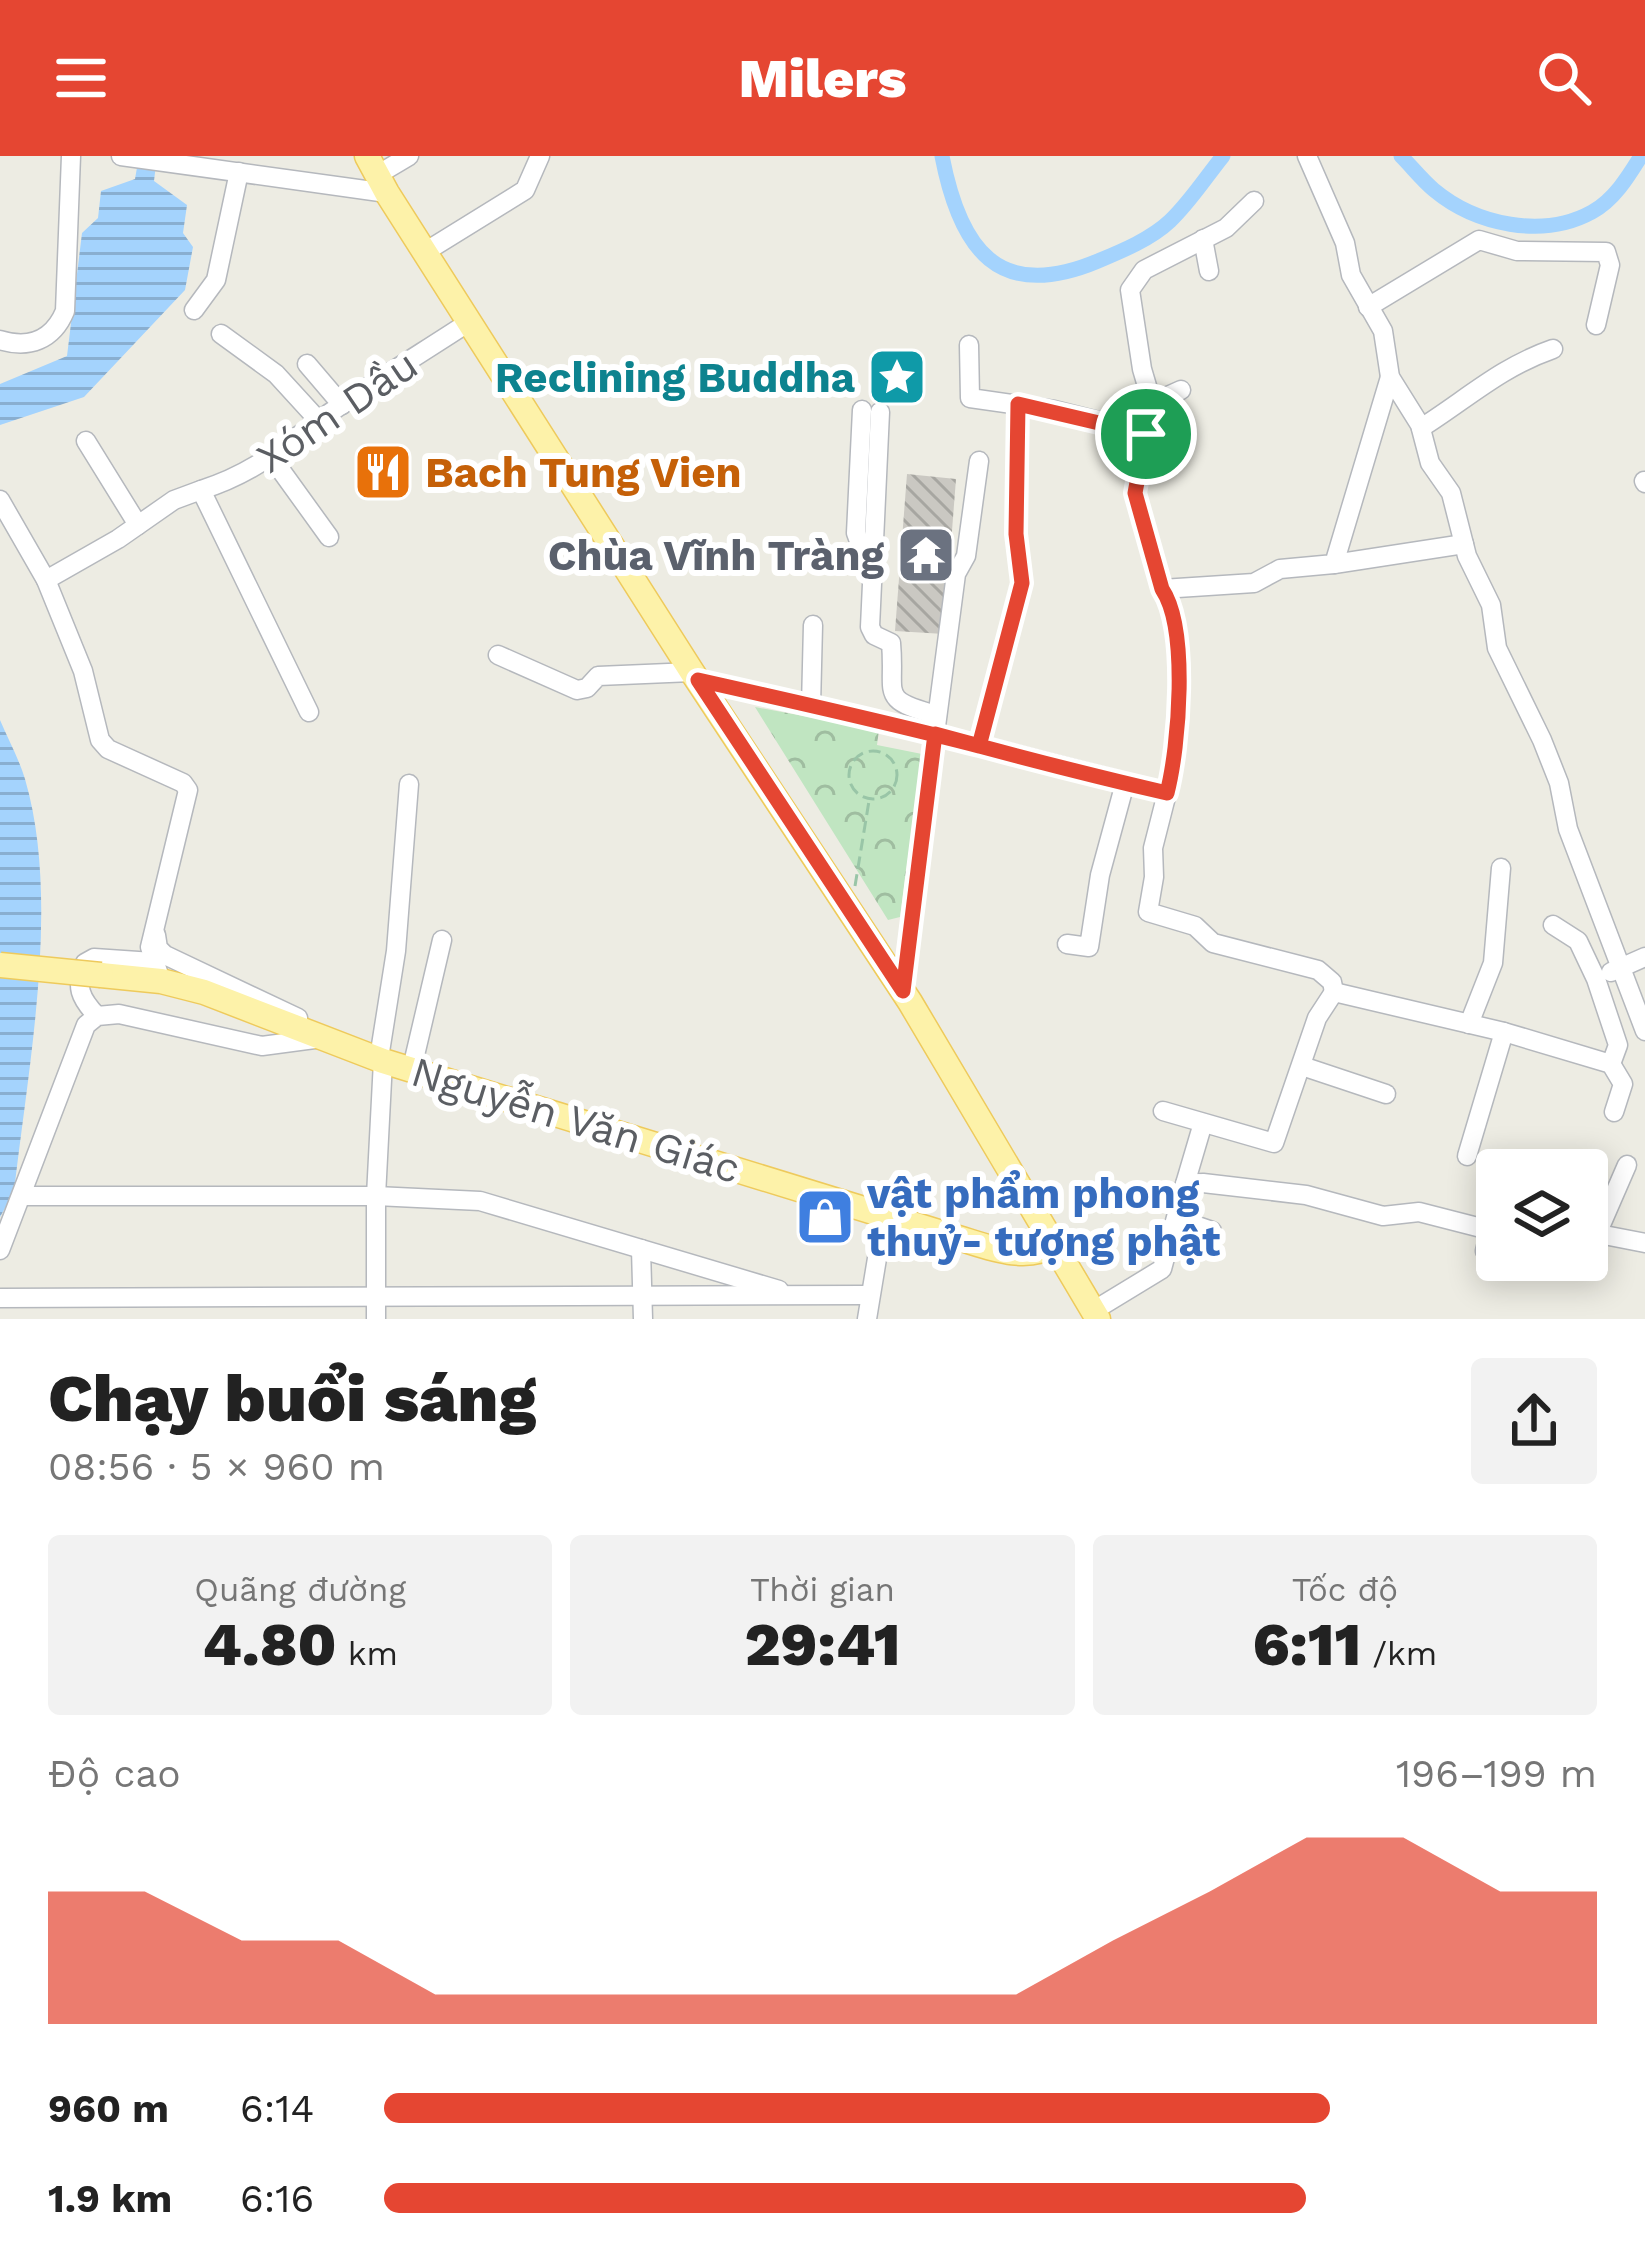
<!DOCTYPE html>
<html lang="vi">
<head>
<meta charset="utf-8">
<style>
  :root { --surface:#fff; --page:#f2f2f2; --text:#222; --muted:#767676; --accent:#e54632 }
  body { margin:0; font-family:"Work Sans",sans-serif; background:var(--page); color:var(--text); height:100vh; display:flex; flex-direction:column; font-size:45px; white-space:nowrap }
  * { box-sizing:border-box; margin:0 }
  p { font-size:39px; color:var(--muted) }
  .icon { flex:none; width:66px; height:66px; fill:none; stroke:currentColor; stroke-width:2; stroke-linecap:round; stroke-linejoin:round }
  .map { position:relative; height:1163px; overflow:hidden }
  .details { display:flex; flex-direction:column; background:var(--surface); flex:1 }
  .details>* { flex:none }
  .fabs { position:absolute; left:1476px; top:993px; display:grid; gap:24px }
  .fabs a { display:grid; place-items:center; width:132px; height:132px; border-radius:12px; background:var(--surface); box-shadow:0 6px 30px #0003; font-size:60px }
  .pin { position:absolute; display:grid; place-items:center; width:102px; height:102px; color:#fff; margin:-51px; border:6px solid #fff; border-radius:50%; box-shadow:0 3px 12px #0007 }
  .round { display:grid; place-items:center; flex:none; width:126px; height:126px; border-radius:12px; background:var(--page) }
  .overview { display:flex; align-items:center; justify-content:space-between; height:204px; padding:0 48px }
  h1 { font-size:66px; font-weight:800; line-height:90px }
  .figures { display:grid; grid-template-columns:repeat(3,1fr); gap:18px; height:204px; padding:12px 48px }
  .figures div { display:grid; align-content:center; border-radius:12px; background:var(--page); text-align:center }
  .figures b { font-size:60px; font-weight:800 }
  .figures small { font-size:33px; font-weight:400 }
  .figures p { font-size:33px }
  .chart { height:336px; padding:24px 48px }
  .chart p { display:flex; justify-content:space-between }
  .chart svg { width:100%; height:216px; margin-top:12px; fill:var(--accent); opacity:.7 }
  ul { padding:0 48px; list-style:none; font-size:39px }
  li { display:grid; grid-template-columns:192px 144px 1fr; align-items:center; height:90px }
  li i { height:30px; border-radius:15px; background:var(--accent) }
  header { display:flex; justify-content:space-between; align-items:center; height:156px; padding:0 48px; background:var(--accent); color:#fff; font-size:54px; font-weight:800 }
  .map>svg:first-child { display:block }
  .park { fill:url(#park-crowns) }
  .water { fill:url(#water-rules) }
  .lines { fill:none; stroke-linecap:round; stroke-linejoin:round }
  .canal { stroke:#a4d3fd; stroke-width:15 }
  .building { fill:url(#building-back-hatch) }
  .minor-casing { stroke:#b5b8bd; stroke-width:21 }
  .major-casing { stroke:#eeca5c; stroke-width:27 }
  .path { stroke:#99c5a7; stroke-width:3; stroke-dasharray:12 6; stroke-linecap:butt }
  .minor { stroke:#fff; stroke-width:18 }
  .major { stroke:#fdf2a9; stroke-width:24 }
  .major-bridge-casing { stroke:#eeca5c; stroke-width:27; stroke-linecap:butt }
  .major-bridge { stroke:#fdf2a9; stroke-width:24 }
  .route-casing { stroke:#fff; stroke-width:24 }
  .route { stroke:#e54632; stroke-width:15 }
  .labels { text-anchor:middle; dominant-baseline:central; stroke-width:12; stroke-linejoin:round; paint-order:stroke }
  .culture-label { font-size:42px; font-weight:bold; fill:#0d838f; stroke:#fff; text-anchor:end }
  .street-label { font-size:42px; fill:#5b5e63; stroke:#fff }
  .food-label { font-size:42px; font-weight:bold; fill:#c56008; stroke:#fff; text-anchor:start }
  .worship-label { font-size:42px; font-weight:bold; fill:#5b616d; stroke:#fff; text-anchor:end }
  .shop-label { font-size:42px; font-weight:bold; fill:#366cbe; stroke:#fff; text-anchor:start }
</style>
</head>
<body>
<header><svg class="icon" aria-label="menu" viewBox="0 0 24 24"><path d="M4 6h16M4 12h16M4 18h16"/></svg>Milers<svg class="icon" aria-label="search" viewBox="0 0 24 24"><circle cx="10" cy="10" r="6"/><path d="M15 15l6 6"/></svg></header>
<div class="map">
<svg width="1645" height="1163" viewBox="0 0 1645 1163">
  <defs>
    <pattern id="park-crowns" width="20" height="18" patternUnits="userSpaceOnUse" patternTransform="scale(3)"><rect width="20" height="18" fill="#c0e5c1"/><path d="M2 6a3 3 0 1 1 6 0M12 15a3 3 0 1 1 6 0" fill="none" stroke="#9fbda0"/></pattern>
    <pattern id="water-rules" width="6" height="5" patternUnits="userSpaceOnUse" patternTransform="scale(3)"><rect width="6" height="5" fill="#a4d3fd"/><path d="M0 2.5h6" fill="none" stroke="#89aed0"/></pattern>
    <pattern id="building-back-hatch" width="6" height="6" patternUnits="userSpaceOnUse" patternTransform="scale(3)"><rect width="6" height="6" fill="#cac8c2"/><path d="M-1 5l2 2M0 0l6 6M5-1l2 2" fill="none" stroke="#a7a6a1"/></pattern>
  </defs>
  <rect width="100%" height="100%" fill="#edece3"/>
  <path class="park" d="M755,551L879,574L877,589L922,598L900,761L888,764Z"/>
  <g class="water">
    <path d="M139,0H157L154,25L187,49L183,77L193,91L185,134L84,241L0,269V228L67,200L82,77L98,62L101,35L135,23Z"/>
    <path d="M0,564C8,583 19,603 25,623C61,746 28,910 14,1036L0,1061Z"/>
  </g>
  <g class="lines">
    <g class="canal">
      <path d="M942,0C960,93 998,147 1098,105C1122,95 1151,83 1170,65C1190,46 1206,21 1223,0"/>
      <path d="M1401,0C1412,11 1422,24 1434,34C1476,69 1543,83 1592,56C1614,44 1628,21 1641,0"/>
    </g>
  </g>
  <path class="building" d="M907,318L956,323L944,478L895,475Z"/>
  <g class="lines">
    <g class="minor-casing">
      <g id="minor">
        <path d="M121,0L387,37"/>
        <path d="M1307,0L1345,87L1351,119L1383,175L1390,221L1420,269L1430,307L1451,337L1467,400L1491,449L1497,492L1542,584L1559,627L1568,673L1645,875"/>
        <path d="M377,19L409,0"/>
        <path d="M1203,83L1209,115"/>
        <path d="M425,96L525,34L540,0"/>
        <path d="M1368,151L1479,84L1517,95L1606,96L1610,109L1596,169"/>
        <path d="M194,154L216,124L239,16"/>
        <path d="M221,178L276,218L319,265"/>
        <path d="M0,184C29,193 53,184 65,155L71,0"/>
        <path d="M969,189L970,242L1054,254L1146,277"/>
        <path d="M307,208L342,249"/>
        <path d="M1152,247L1181,234"/>
        <path d="M862,254L856,377L860,388L873,399"/>
        <path d="M880,256L870,471L874,479L891,487C896,539 877,543 937,559"/>
        <path d="M1421,272C1467,243 1501,211 1553,193"/>
        <path d="M86,285L138,369"/>
        <path d="M272,302L329,381"/>
        <path d="M979,305L966,400L956,418L935,578L1167,637C1179,591 1189,473 1162,433L1135,337L1152,247L1142,213L1130,134L1144,114L1226,72L1254,45"/>
        <path d="M1644,325L1645,327"/>
        <path d="M201,334C252,318 279,294 321,263C369,229 420,198 469,166"/>
        <path d="M0,344L46,424L83,515L100,584L108,593L183,627L188,634L150,791L161,825"/>
        <path d="M1334,408L1464,388"/>
        <path d="M46,424L118,383L174,344L201,334L309,556"/>
        <path d="M1162,433L1254,427L1280,413L1334,408L1390,221"/>
        <path d="M498,499L577,534L587,532L598,520L692,516"/>
        <path d="M698,524L935,578L903,835"/>
        <path d="M811,550L813,469"/>
        <path d="M979,590L1021,427L1016,378L1018,248"/>
        <path d="M1167,637L1153,692L1154,721L1148,756L1195,770L1213,787L1318,814L1332,826L1334,836"/>
        <path d="M1553,769L1578,785L1596,823L1618,889L1611,908"/>
        <path d="M156,779L158,792L165,799L298,862"/>
        <path d="M1067,788L1089,791L1100,719L1125,627"/>
        <path d="M1611,816L1645,801"/>
        <path d="M1334,836L1504,876L1611,908L1623,928L1614,956"/>
        <path d="M97,860C80,842 75,831 85,807L94,802L153,806"/>
        <path d="M1469,868L1493,807L1501,712"/>
        <path d="M379,902L396,795L409,628"/>
        <path d="M1302,910L1386,938"/>
        <path d="M412,912L442,784"/>
        <path d="M1163,955L1274,987L1317,862L1334,836"/>
        <path d="M1467,1000L1504,876"/>
        <path d="M1185,1028L1203,967"/>
        <path d="M23,1040H376L480,1045L779,1134"/>
        <path d="M1177,1063L1212,1075"/>
        <path d="M1490,1074L1485,1095L1497,1102"/>
        <path d="M1599,1078L1645,1087"/>
        <path d="M641,1093L643,1163"/>
        <path d="M0,1094L86,869L97,860L119,858L262,890L322,882"/>
        <path d="M1587,1101L1627,1009"/>
        <path d="M0,1142L868,1139"/>
        <path d="M1093,1155L1162,1113L1185,1028L1203,1027L1306,1039L1383,1060L1419,1056L1497,1076"/>
        <path d="M376,1163V1040L383,905"/>
        <path d="M867,1163L884,1060"/>
      </g>
    </g>
    <g class="major-casing">
      <g id="major">
        <path d="M367,0L387,37L692,516L910,846L1098,1163"/>
        <path d="M101,819L161,825L204,836L383,905L948,1079C982,1088 1022,1108 1054,1089"/>
      </g>
    </g>
    <g class="path">
      <circle cx="873" cy="619" r="24"/>
      <path d="M855,730L869,645"/>
    </g>
    <use href="#minor" class="minor"/>
    <use href="#major" class="major"/>
    <g class="major-bridge-casing">
      <path id="major-bridge" d="M0,809L101,819"/>
    </g>
    <use href="#major-bridge" class="major-bridge"/>
  </g>
  <g class="lines">
    <g class="route-casing">
      <path id="route" d="M1146,278L1018,248L1016,378L1022,427L979,590C886,566 792,545 698,524L903,835L935,578C1012,599 1089,619 1167,637C1179,591 1189,473 1162,433L1135,337L1146,278"/>
    </g>
    <use href="#route" class="route"/>
  </g>
  <defs>
    <g id="sight-square" transform="scale(3)"><rect x="-9" y="-9" width="18" height="18" rx="4" fill="#0f9aa8" stroke="#fff"/><path d="M0-6L1.8-2.2L6-1.7L2.9 1.2L3.7 5.4L0 3.3L-3.7 5.4L-2.9 1.2L-6-1.7L-1.8-2.2Z" fill="#fff"/></g>
    <g id="restaurant-square" transform="scale(3)"><rect x="-9" y="-9" width="18" height="18" rx="4" fill="#e8710a" stroke="#fff"/><path d="M-5-6h1v4h1v-4h1v4h1v-4h1v5L-1.5 .5V6h-2V.5L-5-1ZM5-6V6H3V1.5H1.5Q1.5-4 5-6Z" fill="#fff"/></g>
    <g id="temple-square" transform="scale(3)"><rect x="-9" y="-9" width="18" height="18" rx="4" fill="#6b7280" stroke="#fff"/><path d="M0-6L5-2H3V0L6.5 2.5H4V6H1.5V3h-3V6H-4V2.5H-6.5L-3 0V-2H-5Z" fill="#fff"/></g>
    <g id="shop-square" transform="scale(3)"><rect x="-9" y="-9" width="18" height="18" rx="4" fill="#3f7fe0" stroke="#fff"/><path d="M-5-2.5h2.3a2.7 3.5 0 0 1 5.4 0H5L5.5 6h-11ZM-1.5-2.5h3a1.5 2.3 0 0 0-3 0Z" fill="#fff"/></g>
  </defs>
  <g fill-rule="evenodd">
    <use href="#sight-square" x="897" y="221"/>
    <use href="#restaurant-square" x="383" y="316"/>
    <use href="#temple-square" x="926" y="399"/>
    <use href="#shop-square" x="825" y="1061"/>
  </g>
  <g class="labels">
    <g class="culture-label">
      <text x="855" y="221">Reclining Buddha</text>
    </g>
    <g class="street-label">
      <text transform="translate(337 255) rotate(-34)">Xóm Dầu</text>
      <text transform="translate(576 964) rotate(17)">Nguyễn Văn Giác</text>
    </g>
    <g class="food-label">
      <text x="425" y="316">Bach Tung Vien</text>
    </g>
    <g class="worship-label">
      <text x="884" y="399">Chùa Vĩnh Tràng</text>
    </g>
    <g class="shop-label">
      <text x="867" y="1037">vật phẩm phong<tspan x="867" dy="48">thuỷ- tượng phật</tspan></text>
    </g>
  </g>
</svg>
<div class="fabs">
<a><svg class="icon" aria-label="layers" viewBox="0 0 24 24"><path d="M12 4l9 5-9 5-9-5zM3 14l9 5 9-5"/></svg></a>
</div>
<div class="pin" style="left:1146px;top:278px;background:#1e9e55"><svg class="icon" aria-label="arrive" viewBox="0 0 24 24"><path d="M6 21V4h12l-3 4 3 4H6"/></svg></div>
</div>
<section class="details">
<div class="overview"><div><h1>Chạy buổi sáng</h1><p>08:56 · 5 × 960 m</p></div><a class="round"><svg class="icon" aria-label="share" viewBox="0 0 24 24"><path d="M12 15V3M7 8l5-5 5 5M5 13v7h14v-7"/></svg></a></div>
<div class="figures">
<div><p>Quãng đường</p><b>4.80<small> km</small></b></div>
<div><p>Thời gian</p><b>29:41</b></div>
<div><p>Tốc độ</p><b>6:11<small> /km</small></b></div>
</div>
<div class="chart"><p><span>Độ cao</span>196–199 m</p>
<svg viewBox="0 0 160 44" preserveAspectRatio="none"><path d="M0 44V17L10 17L20 27L30 27L40 38L50 38L60 38L70 38L80 38L90 38L100 38L110 27L120 17L130 6L140 6L150 17L160 17V44z"/></svg>
</div>
<ul>
<li><b>960 m</b>6:14<i style="width:78%"></i></li>
<li><b>1.9 km</b>6:16<i style="width:76%"></i></li>
</ul>
</section>
</body>
</html>
